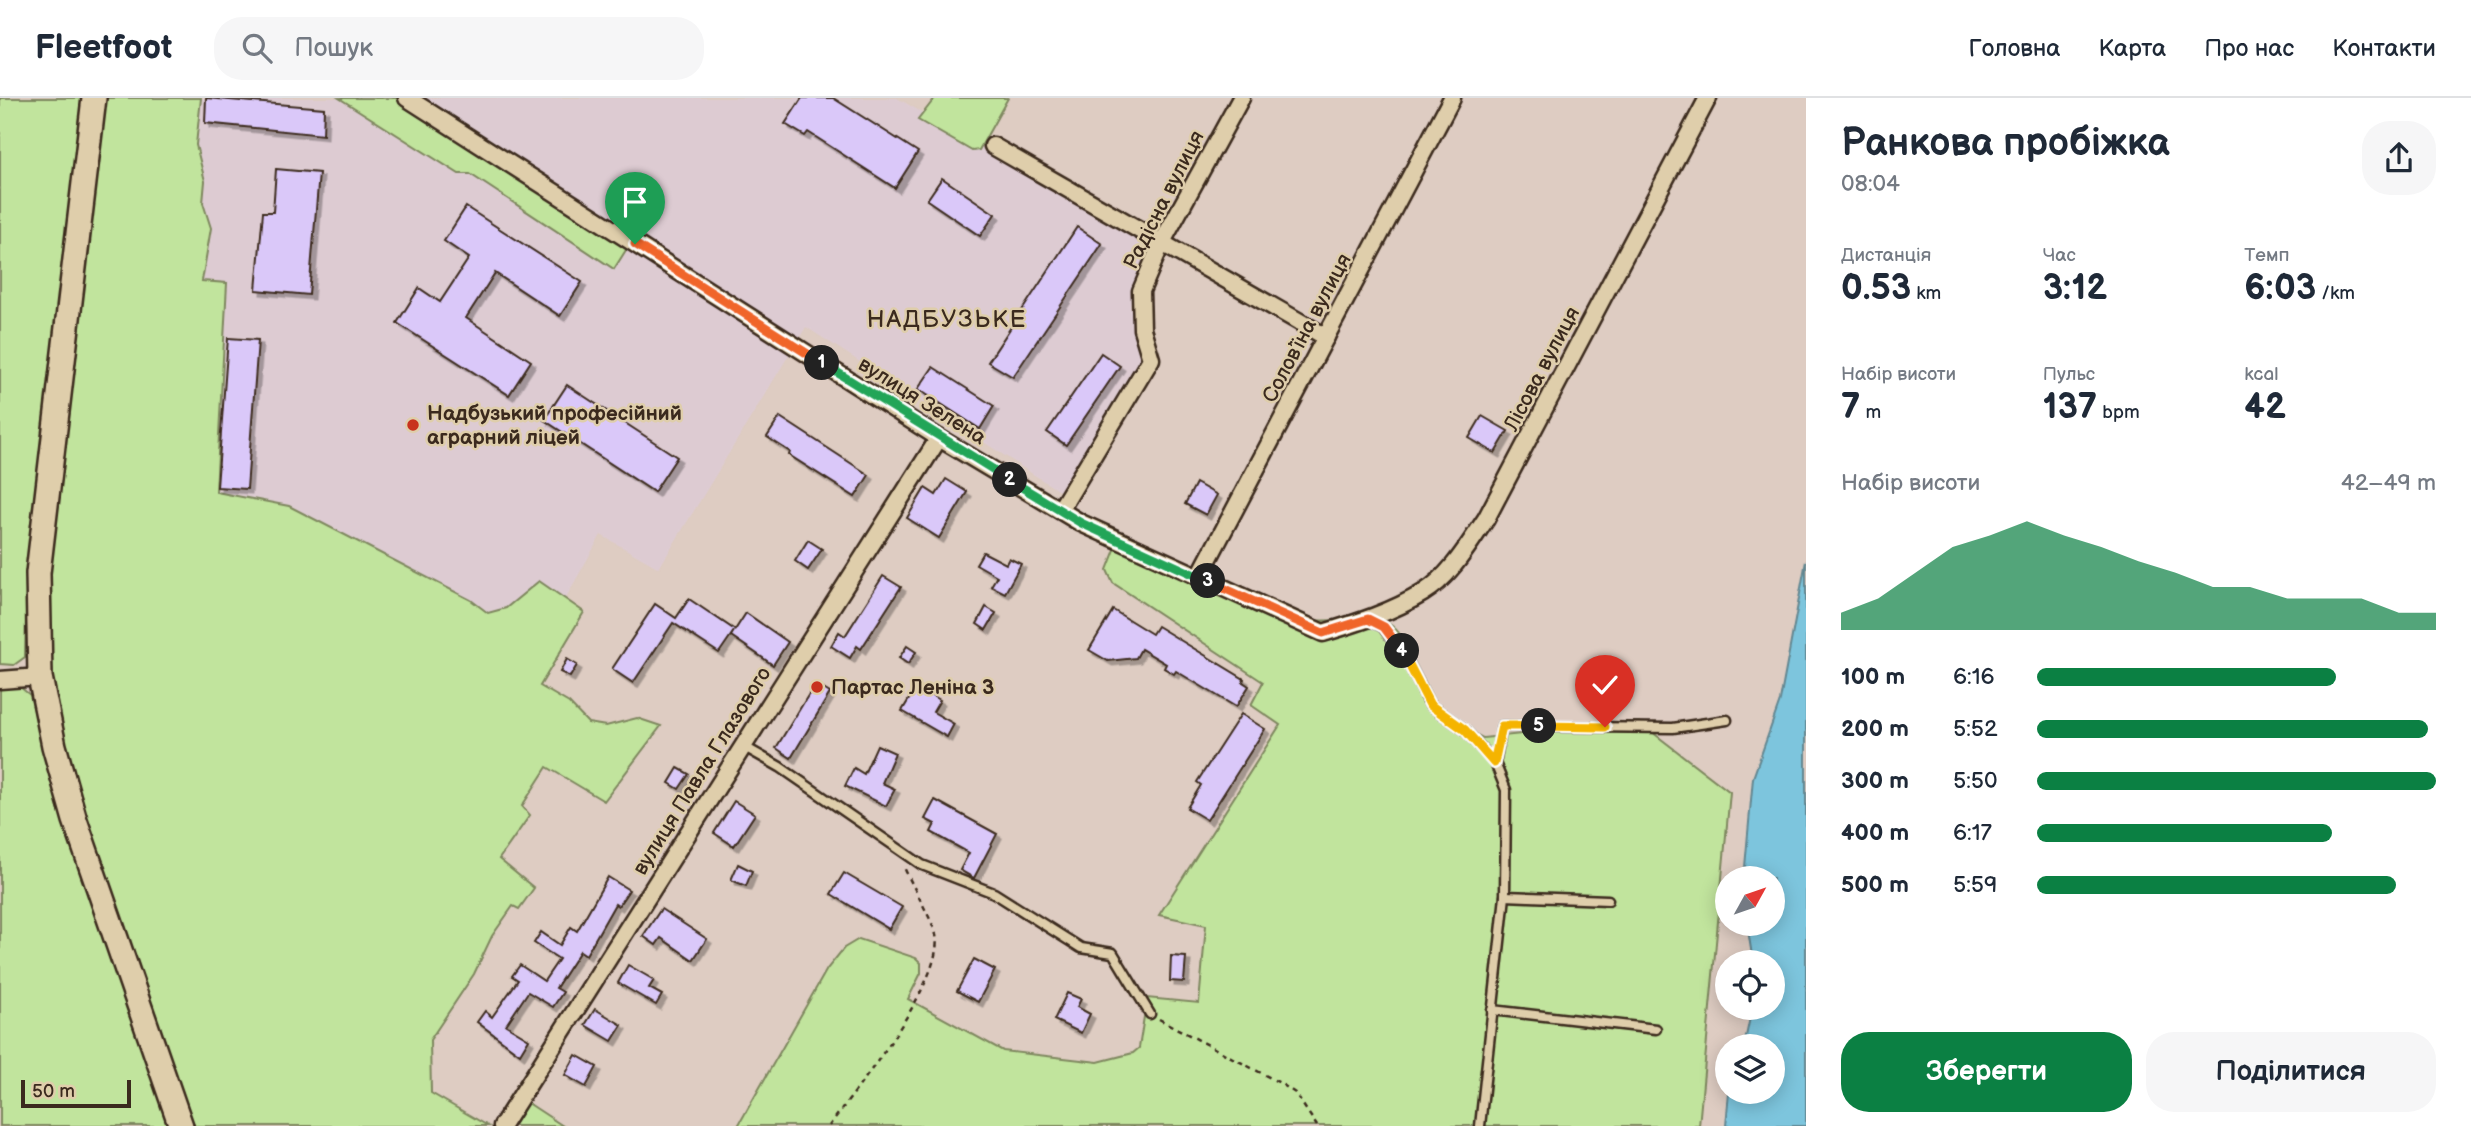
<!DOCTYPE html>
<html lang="uk">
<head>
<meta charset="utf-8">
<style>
  :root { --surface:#fff; --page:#f6f6f7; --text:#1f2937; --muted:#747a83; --line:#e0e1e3; --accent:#0b8043 }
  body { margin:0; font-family:"Balsamiq Sans",sans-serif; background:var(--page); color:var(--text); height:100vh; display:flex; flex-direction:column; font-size:26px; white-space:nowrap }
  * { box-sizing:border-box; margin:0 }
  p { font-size:23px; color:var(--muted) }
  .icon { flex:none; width:38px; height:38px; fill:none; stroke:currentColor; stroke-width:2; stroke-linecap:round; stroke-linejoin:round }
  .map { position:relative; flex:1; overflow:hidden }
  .panel { display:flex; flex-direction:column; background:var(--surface); width:665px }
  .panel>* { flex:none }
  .needle { width:46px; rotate:50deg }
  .controls { position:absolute; left:1715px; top:768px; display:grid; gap:14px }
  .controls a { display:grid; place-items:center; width:70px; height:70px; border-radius:50%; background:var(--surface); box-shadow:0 4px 18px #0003; font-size:35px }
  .scale { position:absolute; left:21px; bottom:18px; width:110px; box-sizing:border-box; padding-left:7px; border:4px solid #3b2a1e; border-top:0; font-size:19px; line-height:24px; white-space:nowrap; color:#3b2a1e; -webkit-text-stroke:5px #dfceab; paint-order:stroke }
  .pin { position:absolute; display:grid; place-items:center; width:60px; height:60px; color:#fff; margin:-72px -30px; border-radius:50% 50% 50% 0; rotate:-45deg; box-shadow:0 0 7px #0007 }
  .pin .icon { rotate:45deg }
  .km { position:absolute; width:35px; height:35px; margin:-18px; border-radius:50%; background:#222; color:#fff; font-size:19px; line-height:35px; text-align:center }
  .round { display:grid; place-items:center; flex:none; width:74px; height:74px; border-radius:28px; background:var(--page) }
  .head { display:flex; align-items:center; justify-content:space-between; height:119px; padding:0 35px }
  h1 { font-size:38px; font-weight:700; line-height:52px }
  .metrics { display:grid; grid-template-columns:repeat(3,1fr); gap:10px; height:119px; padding:7px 35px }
  .metrics div { display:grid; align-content:center }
  .metrics b { font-size:35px; font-weight:700 }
  .metrics small { font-size:19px; font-weight:400 }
  .metrics p { font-size:19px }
  .chart { height:196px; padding:14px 35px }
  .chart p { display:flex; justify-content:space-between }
  .chart svg { width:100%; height:126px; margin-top:7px; fill:var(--accent); opacity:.7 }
  .primary-button { display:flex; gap:14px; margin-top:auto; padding:14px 35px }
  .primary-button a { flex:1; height:80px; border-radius:28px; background:var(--accent); color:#fff; font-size:28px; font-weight:700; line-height:80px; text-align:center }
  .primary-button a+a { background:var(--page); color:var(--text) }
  ul { padding:0 35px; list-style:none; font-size:23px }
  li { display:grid; grid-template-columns:112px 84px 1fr; align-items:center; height:52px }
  li i { height:18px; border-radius:9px; background:var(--accent) }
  header { display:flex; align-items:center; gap:42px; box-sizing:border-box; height:98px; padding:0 35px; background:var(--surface); border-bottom:2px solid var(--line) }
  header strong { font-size:33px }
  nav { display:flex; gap:38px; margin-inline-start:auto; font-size:24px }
  .search { width:490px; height:63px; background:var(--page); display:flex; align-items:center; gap:18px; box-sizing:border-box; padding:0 24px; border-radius:28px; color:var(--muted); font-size:26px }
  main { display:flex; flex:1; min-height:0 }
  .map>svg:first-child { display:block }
  .built { fill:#ddcbd2 }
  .green { fill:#c1e49d; stroke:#7e875e; stroke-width:2 }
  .water { fill:#7dc5dd; stroke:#638791; stroke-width:2 }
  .building { fill:#dac8f9; stroke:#3b2a1e; stroke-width:2; filter:url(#shadow) }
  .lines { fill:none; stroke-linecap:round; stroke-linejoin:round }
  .service-casing { stroke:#3b2a1e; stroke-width:13 }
  .minor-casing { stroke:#3b2a1e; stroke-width:21 }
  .secondary-casing { stroke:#3b2a1e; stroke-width:28 }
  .path { stroke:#3b2a1e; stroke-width:2.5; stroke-dasharray:5 5; stroke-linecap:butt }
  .service { stroke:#dfceab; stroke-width:8 }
  .minor { stroke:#dfceab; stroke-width:16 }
  .secondary { stroke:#dfceab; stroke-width:23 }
  .split-1-casing { stroke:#fff; stroke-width:14 }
  .split-2-casing { stroke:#fff; stroke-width:14 }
  .split-3-casing { stroke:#fff; stroke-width:14 }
  .split-4-casing { stroke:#fff; stroke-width:14 }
  .split-5-casing { stroke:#fff; stroke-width:14 }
  .split-6-casing { stroke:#fff; stroke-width:14 }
  .split-1 { stroke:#f0652b; stroke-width:9 }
  .split-2 { stroke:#22a559; stroke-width:9 }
  .split-3 { stroke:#22a559; stroke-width:9 }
  .split-4 { stroke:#f0652b; stroke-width:9 }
  .split-5 { stroke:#f5b400; stroke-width:9 }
  .split-6 { stroke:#f5b400; stroke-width:9 }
  .poi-dot { fill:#c8321e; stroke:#dfceab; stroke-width:2.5 }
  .labels { text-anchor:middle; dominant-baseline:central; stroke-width:5; stroke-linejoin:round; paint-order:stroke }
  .street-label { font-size:21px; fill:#3b2a1e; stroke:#dfceab }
  .poi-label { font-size:21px; font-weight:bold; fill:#3b2a1e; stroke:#dfceab; text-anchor:start }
  .quarter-label { font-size:24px; letter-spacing:2px; fill:#3b2a1e; stroke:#dfceab }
</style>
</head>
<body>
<header>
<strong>Fleetfoot</strong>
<div class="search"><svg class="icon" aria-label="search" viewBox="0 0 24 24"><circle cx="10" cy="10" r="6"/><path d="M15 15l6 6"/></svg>Пошук</div>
<nav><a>Головна</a><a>Карта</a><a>Про нас</a><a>Контакти</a></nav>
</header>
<main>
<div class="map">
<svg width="1806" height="1028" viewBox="0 0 1806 1028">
  <defs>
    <filter id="shadow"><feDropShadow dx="4.5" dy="4.5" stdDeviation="0" flood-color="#0004"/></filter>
  </defs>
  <rect width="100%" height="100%" fill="#deccc2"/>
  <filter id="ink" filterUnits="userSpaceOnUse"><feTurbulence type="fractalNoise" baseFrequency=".0143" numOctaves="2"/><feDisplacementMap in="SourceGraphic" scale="14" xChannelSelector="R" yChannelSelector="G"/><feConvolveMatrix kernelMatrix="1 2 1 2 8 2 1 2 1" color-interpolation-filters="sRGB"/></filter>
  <g filter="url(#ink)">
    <path class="built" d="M122,0H897L1153,148L1130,208L1143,260L1059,393L806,229L659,470L601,437L529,565L62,466Z"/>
    <g class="green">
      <path d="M0,0H82L27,471L25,559L14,567L0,566Z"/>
      <path d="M99,0H201L196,47L205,83L203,105L211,130L202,183L227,185L216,394L289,408L471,502L488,515L506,510L539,483L584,514L540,588L569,605L588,625L606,628L637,620L661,628L604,703L547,669L522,708L530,717L499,761L534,790L519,811L513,808L492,838L474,876L430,942L431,995L488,1028H187L68,670L47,587L46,471Z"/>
      <path d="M339,0H403L626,146V152L614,171L470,76H459Z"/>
      <path d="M935,0H1008L979,52L972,53L918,22Z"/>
      <path d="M1116,449L1305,521C1331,526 1352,518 1375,521C1414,526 1412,584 1434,607C1447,621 1466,631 1483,640L1639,624L1730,694L1699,1028H738L827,871L844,850L859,841L916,860L921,865V875L908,901L1003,953L1098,964L1133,955L1139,950L1147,900L1199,905L1206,827L1159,817L1280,627L1251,607L1263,584L1113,485L1107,472Z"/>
      <path d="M15,585L30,597L50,674L169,1028H0V586Z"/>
      <path d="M522,1001L563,1028H505Z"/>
    </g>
    <path class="water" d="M1806,463V1028H1726L1729,994H1773V948H1744L1752,910H1773V864H1753L1747,826H1773V780H1744L1753,680L1780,603Z"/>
    <g class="building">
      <path d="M206,0L324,10L323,37L205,25Z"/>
      <path d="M802,0H833L918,54L895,90L808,34L805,38L785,26Z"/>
      <path d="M276,71L319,75L309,197L256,192L263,114H273Z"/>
      <path d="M942,80L995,116L980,138L927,102Z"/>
      <path d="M466,109L582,184L560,218L495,175L466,220L531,263L509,297L397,225L419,190L440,204L469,160L444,143Z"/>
      <path d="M1077,129L1102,146L1013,279L988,264Z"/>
      <path d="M228,240L258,242L247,391L217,389Z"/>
      <path d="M1101,255L1120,268L1066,347L1047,334Z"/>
      <path d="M933,269L994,308L980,331L918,291Z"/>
      <path d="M567,287L677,359L654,394L544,322Z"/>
      <path d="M1482,318L1508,333L1495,355L1469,340Z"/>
      <path d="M780,319L869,377L855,399L789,357L790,354L767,339Z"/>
      <path d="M946,381L967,394L939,440L907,420L925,390L936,397Z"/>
      <path d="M1196,385L1217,397L1206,417L1185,406Z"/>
      <path d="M808,442L822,451L808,472L795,463Z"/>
      <path d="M983,454L1006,466L1009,460L1021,466L1005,495L991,488L997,478L976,466Z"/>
      <path d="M883,478L901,489L861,551L857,548L850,560L831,548L839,534L845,538Z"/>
      <path d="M689,501L735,532L746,515L788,544L773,567L731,538L734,533L719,555L673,525L633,585L612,571L655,506L676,520Z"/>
      <path d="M986,509L996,515L986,532L977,526Z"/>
      <path d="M1113,512L1152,536L1157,528L1244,581L1243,584L1249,588L1236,609L1176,573L1174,576L1164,570L1166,566L1141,551L1136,560L1108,563L1089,552Z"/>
      <path d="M907,548L916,554L908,566L899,560Z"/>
      <path d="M567,561L577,567L570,579L560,574Z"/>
      <path d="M815,586L830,595L791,660L776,650Z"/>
      <path d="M917,588L940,602L933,614L954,626L947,639L902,613Z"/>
      <path d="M1241,616L1265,631L1207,722L1187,710L1201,687L1197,684Z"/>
      <path d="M877,647L895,655L882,685L895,691L886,708L845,688L854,670L864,676Z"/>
      <path d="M678,670L689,676L679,691L669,685Z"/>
      <path d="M935,702L997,736L974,780L960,772L969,755L931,734L935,726L925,721Z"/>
      <path d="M734,703L755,716L734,748L714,735Z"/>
      <path d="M738,766L752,773L746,788L731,782Z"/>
      <path d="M844,775L902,809L889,831L831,796Z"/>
      <path d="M608,779L629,792L618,808L615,806L586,857L580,853L556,890L563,894L553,909L528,894L506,927L529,941L520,956L477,924L485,913L492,919L518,882L512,878L520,867L544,883L559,861L534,845L541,834L560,847L571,829L577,833Z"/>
      <path d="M661,811L707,841L693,862L661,840L656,847L643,838Z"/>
      <path d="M1171,858L1186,859L1184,884L1170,883Z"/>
      <path d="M974,861L995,872L978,904L957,893Z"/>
      <path d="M628,867L654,882L649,890L662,897L656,907L618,885Z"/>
      <path d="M1067,895L1081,901L1077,909L1090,916L1081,935L1054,922Z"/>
      <path d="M595,911L622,927L612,943L585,927Z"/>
      <path d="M576,957L597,969L586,989L565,977Z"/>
    </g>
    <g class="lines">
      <g class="service-casing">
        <g id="service">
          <path d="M1370,522L1383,529L1406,560L1430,607L1465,632L1495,665L1506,692L1505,798L1480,1028"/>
          <path d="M743,648L780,669L922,767L994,795L1081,850L1113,855L1150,916"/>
          <path d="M1495,665L1502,628L1673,630L1727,622"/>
          <path d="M1505,798L1608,802"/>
          <path d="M1492,912L1656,931"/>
        </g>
      </g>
      <g class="minor-casing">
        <g id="minor">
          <path d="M407,0L939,340L1081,425L1323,535C1357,525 1392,514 1423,495C1450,479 1469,446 1486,421L1708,0"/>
          <path d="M993,48L1326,239"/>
          <path d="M1060,412L1151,261L1142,231L1141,193L1161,146L1241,0"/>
          <path d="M1199,479L1452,0"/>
          <path d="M0,582L40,579"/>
          <path d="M502,1028L939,340"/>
        </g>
      </g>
      <g class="secondary-casing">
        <path id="secondary" d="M94,0L38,475L40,579L54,648L75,722L181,1028"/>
      </g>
      <g class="path">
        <path d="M1159,921L1280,985L1295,995L1317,1028"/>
        <path d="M829,1028C856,992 945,882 936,837C934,825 910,784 904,769"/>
      </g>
      <use href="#service" class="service"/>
      <use href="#minor" class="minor"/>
      <use href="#secondary" class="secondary"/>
    </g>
  </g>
  <g class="lines" filter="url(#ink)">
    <g class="split-1-casing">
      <path id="split-1" d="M635,146L822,265"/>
    </g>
    <g class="split-2-casing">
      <path id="split-2" d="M822,265L1010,382"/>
    </g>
    <g class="split-3-casing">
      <path id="split-3" d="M1010,382L1081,425L1208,483"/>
    </g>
    <g class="split-4-casing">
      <path id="split-4" d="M1208,483L1323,535L1368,521L1384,529L1402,553"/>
    </g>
    <g class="split-5-casing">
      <path id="split-5" d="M1402,553L1430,607L1465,632L1494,665L1502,628H1539"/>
    </g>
    <g class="split-6-casing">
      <path id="split-6" d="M1539,628L1605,629"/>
    </g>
    <use href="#split-1" class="split-1"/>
    <use href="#split-2" class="split-2"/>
    <use href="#split-3" class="split-3"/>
    <use href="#split-4" class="split-4"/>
    <use href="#split-5" class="split-5"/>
    <use href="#split-6" class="split-6"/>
  </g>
  <g class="poi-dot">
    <circle cx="413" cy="327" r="7"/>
    <circle cx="817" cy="589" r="7"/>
  </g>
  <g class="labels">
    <g class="street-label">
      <text transform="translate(1164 102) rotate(-63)">Радісна вулиця</text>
      <text transform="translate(1307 230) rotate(-62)">Соловʼїна вулиця</text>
      <text transform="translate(1542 271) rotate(-62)">Лісова вулиця</text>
      <text transform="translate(922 303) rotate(32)">вулиця Зелена</text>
      <text transform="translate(702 673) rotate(-58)">вулиця Павла Глазового</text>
    </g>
    <g class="poi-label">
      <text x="427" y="315">Надбузький професійний<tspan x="427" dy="24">аграрний ліцей</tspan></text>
      <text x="831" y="589">Партас Леніна 3</text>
    </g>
    <g class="quarter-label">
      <text x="947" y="221">НАДБУЗЬКЕ</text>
    </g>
  </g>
</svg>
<div class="controls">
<a><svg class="needle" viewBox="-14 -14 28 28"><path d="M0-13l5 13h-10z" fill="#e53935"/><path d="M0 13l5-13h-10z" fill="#747a83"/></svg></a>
<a><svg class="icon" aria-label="locate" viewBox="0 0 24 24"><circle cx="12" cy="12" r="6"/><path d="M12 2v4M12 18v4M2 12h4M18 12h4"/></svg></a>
<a><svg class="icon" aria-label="layers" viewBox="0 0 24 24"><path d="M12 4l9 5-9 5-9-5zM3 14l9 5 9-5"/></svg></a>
</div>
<div class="scale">50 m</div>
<div class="pin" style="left:635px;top:146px;background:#1e9e55"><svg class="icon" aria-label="arrive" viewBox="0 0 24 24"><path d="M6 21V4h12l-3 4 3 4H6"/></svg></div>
<div class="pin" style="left:1605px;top:629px;background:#d93025"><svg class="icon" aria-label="check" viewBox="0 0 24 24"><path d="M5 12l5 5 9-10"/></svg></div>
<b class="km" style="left:822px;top:265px">1</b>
<b class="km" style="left:1010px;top:382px">2</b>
<b class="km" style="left:1208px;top:483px">3</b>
<b class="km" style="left:1402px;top:553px">4</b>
<b class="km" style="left:1539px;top:628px">5</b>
</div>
<section class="panel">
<div class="head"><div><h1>Ранкова пробіжка</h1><p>08:04</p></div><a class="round"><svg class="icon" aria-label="share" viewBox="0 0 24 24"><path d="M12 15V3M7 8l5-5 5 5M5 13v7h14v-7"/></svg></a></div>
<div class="metrics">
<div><p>Дистанція</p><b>0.53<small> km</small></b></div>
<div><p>Час</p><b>3:12</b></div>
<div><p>Темп</p><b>6:03<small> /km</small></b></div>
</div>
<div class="metrics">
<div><p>Набір висоти</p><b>7<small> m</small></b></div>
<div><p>Пульс</p><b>137<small> bpm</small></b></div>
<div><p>kcal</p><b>42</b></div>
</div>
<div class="chart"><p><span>Набір висоти</span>42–49 m</p>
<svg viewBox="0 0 160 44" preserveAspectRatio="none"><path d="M0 44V38L10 33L20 24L30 15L40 11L50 6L60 11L70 15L80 20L90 24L100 29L110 29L120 33L130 33L140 33L150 38L160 38V44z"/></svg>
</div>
<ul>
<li><b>100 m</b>6:16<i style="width:75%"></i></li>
<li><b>200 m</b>5:52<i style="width:98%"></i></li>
<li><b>300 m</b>5:50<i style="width:100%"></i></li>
<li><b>400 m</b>6:17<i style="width:74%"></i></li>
<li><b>500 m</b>5:59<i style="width:90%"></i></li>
</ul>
<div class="primary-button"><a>Зберегти</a><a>Поділитися</a></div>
</section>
</main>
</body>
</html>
